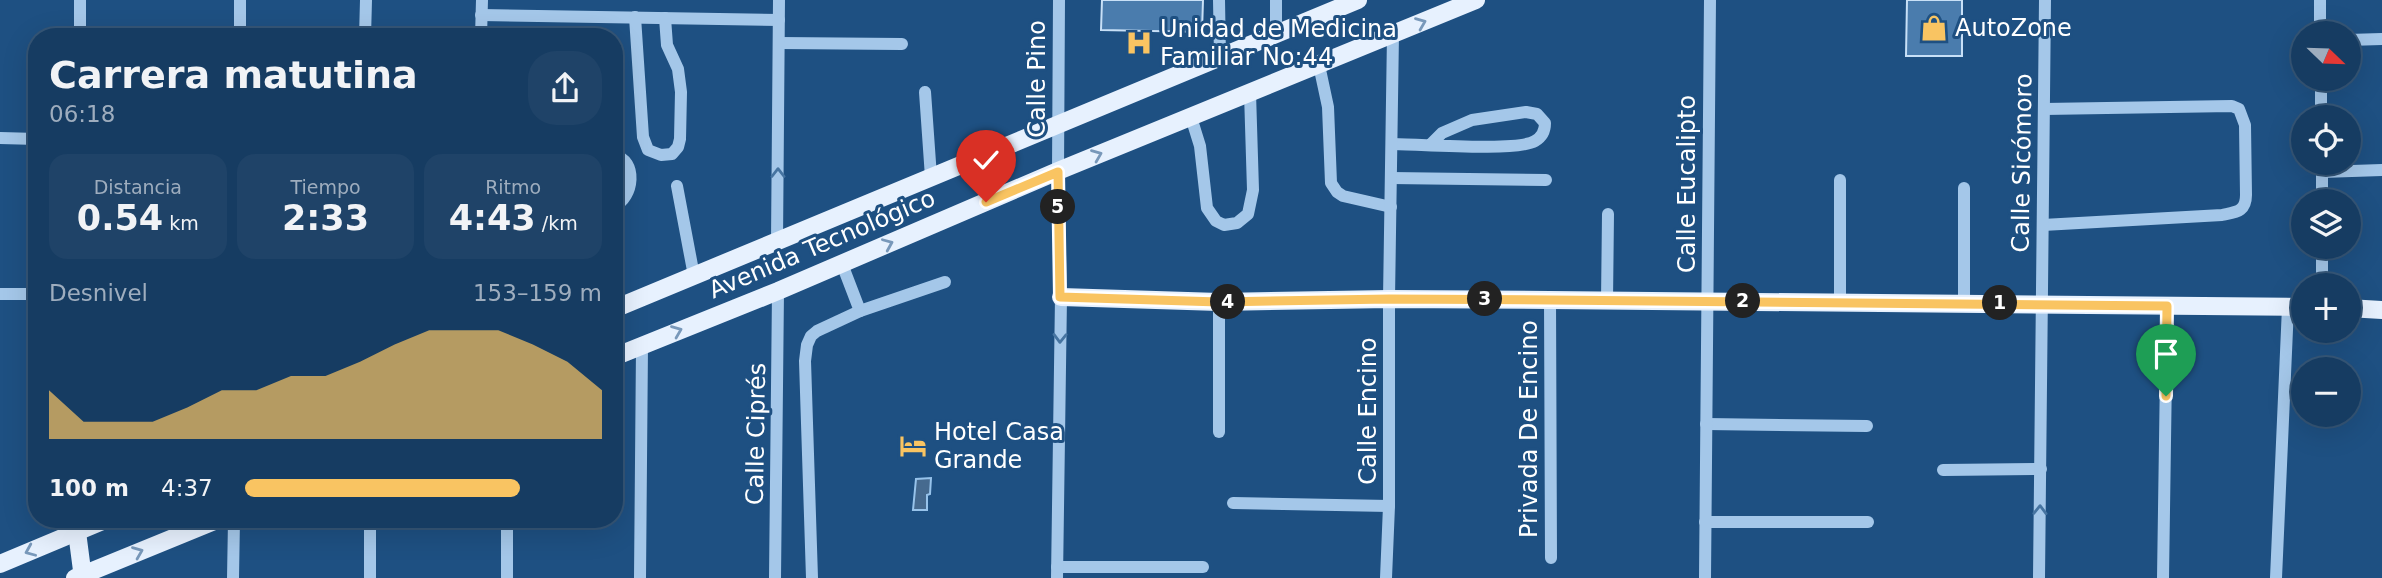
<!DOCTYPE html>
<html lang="es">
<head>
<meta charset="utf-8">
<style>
  :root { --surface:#163c62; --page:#1f4368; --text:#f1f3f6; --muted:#9eadbe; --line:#355677; --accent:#f9c462 }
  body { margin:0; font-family:"DejaVu Sans",sans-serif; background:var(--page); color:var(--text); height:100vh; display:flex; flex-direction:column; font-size:26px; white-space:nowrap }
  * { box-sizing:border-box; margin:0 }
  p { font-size:23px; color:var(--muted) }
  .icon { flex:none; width:38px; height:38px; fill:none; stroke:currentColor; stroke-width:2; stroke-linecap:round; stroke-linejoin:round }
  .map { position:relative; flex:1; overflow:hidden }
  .details { position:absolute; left:28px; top:28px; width:595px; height:500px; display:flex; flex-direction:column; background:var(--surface); border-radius:28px; box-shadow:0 7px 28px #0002,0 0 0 2px var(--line) }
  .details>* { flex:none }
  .needle { width:46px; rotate:113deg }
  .fabs { position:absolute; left:2291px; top:21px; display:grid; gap:14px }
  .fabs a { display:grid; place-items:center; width:70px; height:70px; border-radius:50%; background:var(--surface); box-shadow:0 7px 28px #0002,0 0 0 2px var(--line); font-size:35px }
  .pin { position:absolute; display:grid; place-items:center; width:60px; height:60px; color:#fff; margin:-72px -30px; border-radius:50% 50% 50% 0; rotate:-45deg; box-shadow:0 0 7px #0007 }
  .pin .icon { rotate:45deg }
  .km { position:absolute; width:35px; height:35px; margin:-18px; border-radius:50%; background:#222; color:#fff; font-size:19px; line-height:35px; text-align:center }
  .round { display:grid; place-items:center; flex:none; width:74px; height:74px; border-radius:28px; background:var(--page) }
  .headline { display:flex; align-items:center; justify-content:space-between; height:119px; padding:0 21px }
  h1 { font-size:38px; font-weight:800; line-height:52px }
  .metrics { display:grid; grid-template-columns:repeat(3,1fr); gap:10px; height:119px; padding:7px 21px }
  .metrics div { display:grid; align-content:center; border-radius:18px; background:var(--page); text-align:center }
  .metrics b { font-size:35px; font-weight:800 }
  .metrics small { font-size:19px; font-weight:400 }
  .metrics p { font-size:19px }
  .chart { height:196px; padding:14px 21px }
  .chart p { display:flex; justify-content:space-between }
  .chart svg { width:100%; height:126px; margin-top:7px; fill:var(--accent); opacity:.7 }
  ul { padding:0 21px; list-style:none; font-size:23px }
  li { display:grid; grid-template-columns:112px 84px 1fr; align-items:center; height:52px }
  li i { height:18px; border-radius:9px; background:var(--accent) }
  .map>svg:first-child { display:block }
  .water { fill:#466a8f; stroke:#97c3eb; stroke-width:2 }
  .building { fill:#4a7cad; stroke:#c8e0f7; stroke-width:2 }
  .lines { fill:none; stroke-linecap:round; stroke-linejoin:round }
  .minor { stroke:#a4c7e9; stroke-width:12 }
  .major { stroke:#e7f1fe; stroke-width:18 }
  .oneway { stroke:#7898ba }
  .oneway2 { stroke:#4674a1 }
  .route-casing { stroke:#fff; stroke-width:14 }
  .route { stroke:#f9c462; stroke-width:9 }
  .labels { text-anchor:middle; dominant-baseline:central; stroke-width:6; stroke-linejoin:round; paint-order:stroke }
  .poi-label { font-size:24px; fill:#fff; stroke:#1e5082; text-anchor:start }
  .street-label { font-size:24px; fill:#fff; stroke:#1e5082 }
</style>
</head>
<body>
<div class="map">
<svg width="2382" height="578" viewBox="0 0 2382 578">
  <rect width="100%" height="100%" fill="#1e5082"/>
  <path class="water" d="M931,478L930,494L927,495V510H913L916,479Z"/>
  <g class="building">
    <path d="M1102,0H1203L1202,32L1101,30Z"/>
    <path d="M1907,0H1962V56H1906Z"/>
  </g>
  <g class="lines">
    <g class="minor">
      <path d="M80,0V37"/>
      <path d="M1219,0L1220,57"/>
      <path d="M1276,0V34"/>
      <path d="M2320,0V33"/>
      <path d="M481,15L779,20"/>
      <path d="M635,17L643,137L648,150L661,155L672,154L678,147L680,139L681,92L678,69L667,45L665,18"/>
      <path d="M240,37V0"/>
      <path d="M365,37L366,0"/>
      <path d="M481,37L482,0"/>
      <path d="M2348,40L2382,39"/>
      <path d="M779,43L902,44"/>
      <path d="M1319,65L1328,107L1331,183L1337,192L1343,196L1391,207"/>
      <path d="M2321,79V117"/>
      <path d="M925,92L931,177"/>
      <path d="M1191,117L1200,146L1207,208L1216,221L1224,225L1237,223L1248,214L1253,190L1250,93"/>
      <path d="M0,138L37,139"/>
      <path d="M1392,144C1419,144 1516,152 1535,141C1542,137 1545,131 1545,123L1537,114L1526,112L1472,120L1442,133L1430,145"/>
      <path d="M614,155C638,160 634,198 614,206"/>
      <path d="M2322,163V201"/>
      <path d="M2322,172L2382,170"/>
      <path d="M1391,178L1546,180"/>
      <path d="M677,186L694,276"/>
      <path d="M1964,188V303"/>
      <path d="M2043,225L2222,215C2236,212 2246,212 2246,195L2245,125L2239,109L2232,106L2044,109"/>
      <path d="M777,241L779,0"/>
      <path d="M2322,247V285"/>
      <path d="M0,294H37"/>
      <path d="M1550,300L1551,558"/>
      <path d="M1607,301L1608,214"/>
      <path d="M1840,302V180"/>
      <path d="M860,311L945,282"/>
      <path d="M1706,424L1867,426"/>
      <path d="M1219,432V302"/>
      <path d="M1943,470L2041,469"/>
      <path d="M1233,503L1389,506"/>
      <path d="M1705,522H1868"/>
      <path d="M1057,567H1203"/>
      <path d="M233,578L234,520"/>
      <path d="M370,578V520"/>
      <path d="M507,578V520"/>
      <path d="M640,578L642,346"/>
      <path d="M775,578L778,291"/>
      <path d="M812,578L805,361L807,345L811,336L817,331L860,311L842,264"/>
      <path d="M1057,578L1061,297L1058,171L1059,0"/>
      <path d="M1386,578L1389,506V299L1393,34"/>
      <path d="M1705,578L1710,0"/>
      <path d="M2039,578L2045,0"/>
      <path d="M2163,578L2167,305"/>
      <path d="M2276,578L2288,307"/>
    </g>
    <g class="major">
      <path d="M1061,297L1219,302L1389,299L1550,300L2303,307"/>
      <path d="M2348,308L2382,310"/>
      <path d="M614,309L1358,0"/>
      <path d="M614,357L778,291L1058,171L1476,0"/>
      <path d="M77,532L83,578"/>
      <path d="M0,564L105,520"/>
      <path d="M75,578L217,520"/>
    </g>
  </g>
  <defs><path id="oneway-chevron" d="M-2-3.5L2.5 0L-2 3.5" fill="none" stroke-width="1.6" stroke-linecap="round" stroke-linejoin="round" transform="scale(1.75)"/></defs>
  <g class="oneway">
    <use href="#oneway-chevron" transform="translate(1421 23) rotate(-22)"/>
    <use href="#oneway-chevron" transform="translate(1097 155) rotate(-22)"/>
    <use href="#oneway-chevron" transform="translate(888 244) rotate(-23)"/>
    <use href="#oneway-chevron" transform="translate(677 331) rotate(-22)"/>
    <use href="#oneway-chevron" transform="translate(30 551) rotate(157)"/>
    <use href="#oneway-chevron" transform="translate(138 552) rotate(-22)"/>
  </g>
  <g class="oneway2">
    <use href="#oneway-chevron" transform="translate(778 173) rotate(-90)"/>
    <use href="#oneway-chevron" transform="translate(1060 338) rotate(91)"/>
    <use href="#oneway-chevron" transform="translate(2040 510) rotate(-89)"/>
  </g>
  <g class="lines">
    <g class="route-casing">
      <path id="route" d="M986,202L1058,172L1060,297L1219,302L1389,299L1550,300L2167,306L2166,396"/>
    </g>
    <use href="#route" class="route"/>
  </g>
  <defs>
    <g id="shop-bare" transform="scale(2.1)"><path d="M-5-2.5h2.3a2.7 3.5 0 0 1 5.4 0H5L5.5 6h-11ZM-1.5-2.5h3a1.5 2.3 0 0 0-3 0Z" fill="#f9c462" stroke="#1e5082" stroke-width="2.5" paint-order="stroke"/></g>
    <g id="hospital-bare" transform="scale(2.1)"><path d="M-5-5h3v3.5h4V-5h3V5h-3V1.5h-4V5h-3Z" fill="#f9c462" stroke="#1e5082" stroke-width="2.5" paint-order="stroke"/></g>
    <g id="hotel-bare" transform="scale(2.1)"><path d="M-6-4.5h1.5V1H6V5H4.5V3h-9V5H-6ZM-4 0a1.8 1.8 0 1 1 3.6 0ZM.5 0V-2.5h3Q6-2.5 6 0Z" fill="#f9c462" stroke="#1e5082" stroke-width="2.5" paint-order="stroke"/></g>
  </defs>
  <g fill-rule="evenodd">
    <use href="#shop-bare" x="1934" y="28"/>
    <use href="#hospital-bare" x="1139" y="43"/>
    <use href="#hotel-bare" x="913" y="446"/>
  </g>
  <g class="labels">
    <g class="poi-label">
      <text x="1955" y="28">AutoZone</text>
      <text x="1160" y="29">Unidad de Medicina<tspan x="1160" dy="28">Familiar No:44</tspan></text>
      <text x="934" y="432">Hotel Casa<tspan x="934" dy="28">Grande</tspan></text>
    </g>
    <g class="street-label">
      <text transform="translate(1037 79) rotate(-90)">Calle Pino</text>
      <text transform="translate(2022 163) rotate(-89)">Calle Sicómoro</text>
      <text transform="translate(1687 184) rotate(-90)">Calle Eucalipto</text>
      <text transform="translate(822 244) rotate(-23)">Avenida Tecnológico</text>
      <text transform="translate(1368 411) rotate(-90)">Calle Encino</text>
      <text transform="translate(1529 429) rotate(-90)">Privada De Encino</text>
      <text transform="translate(756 434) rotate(-89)">Calle Ciprés</text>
    </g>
  </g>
</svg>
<div class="fabs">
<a><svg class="needle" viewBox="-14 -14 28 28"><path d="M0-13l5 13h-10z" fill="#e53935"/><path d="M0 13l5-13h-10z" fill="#9eadbe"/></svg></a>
<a><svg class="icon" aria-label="locate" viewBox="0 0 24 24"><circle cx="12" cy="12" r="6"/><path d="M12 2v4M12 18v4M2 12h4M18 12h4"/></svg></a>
<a><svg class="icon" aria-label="layers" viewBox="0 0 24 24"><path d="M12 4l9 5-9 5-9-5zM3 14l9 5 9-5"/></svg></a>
<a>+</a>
<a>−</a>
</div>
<div class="pin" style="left:2166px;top:396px;background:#1e9e55"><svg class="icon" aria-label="arrive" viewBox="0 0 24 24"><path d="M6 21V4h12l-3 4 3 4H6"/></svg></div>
<div class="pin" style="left:986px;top:202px;background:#d93025"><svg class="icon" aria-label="check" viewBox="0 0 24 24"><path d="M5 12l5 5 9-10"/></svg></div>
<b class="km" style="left:2000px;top:303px">1</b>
<b class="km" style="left:1743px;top:301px">2</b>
<b class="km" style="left:1485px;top:299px">3</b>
<b class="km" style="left:1228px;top:302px">4</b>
<b class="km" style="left:1058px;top:207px">5</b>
<section class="details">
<div class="headline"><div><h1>Carrera matutina</h1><p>06:18</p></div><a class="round"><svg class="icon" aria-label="share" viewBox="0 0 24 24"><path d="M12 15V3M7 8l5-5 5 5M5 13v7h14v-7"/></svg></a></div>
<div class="metrics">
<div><p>Distancia</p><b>0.54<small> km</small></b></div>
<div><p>Tiempo</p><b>2:33</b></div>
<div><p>Ritmo</p><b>4:43<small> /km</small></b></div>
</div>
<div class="chart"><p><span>Desnivel</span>153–159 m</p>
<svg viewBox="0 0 160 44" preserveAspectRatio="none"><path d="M0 44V27L10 38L20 38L30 38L40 33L50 27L60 27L70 22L80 22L90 17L100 11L110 6L120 6L130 6L140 11L150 17L160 27V44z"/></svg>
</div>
<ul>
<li><b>100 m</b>4:37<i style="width:77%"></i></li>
</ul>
</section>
</div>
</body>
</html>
